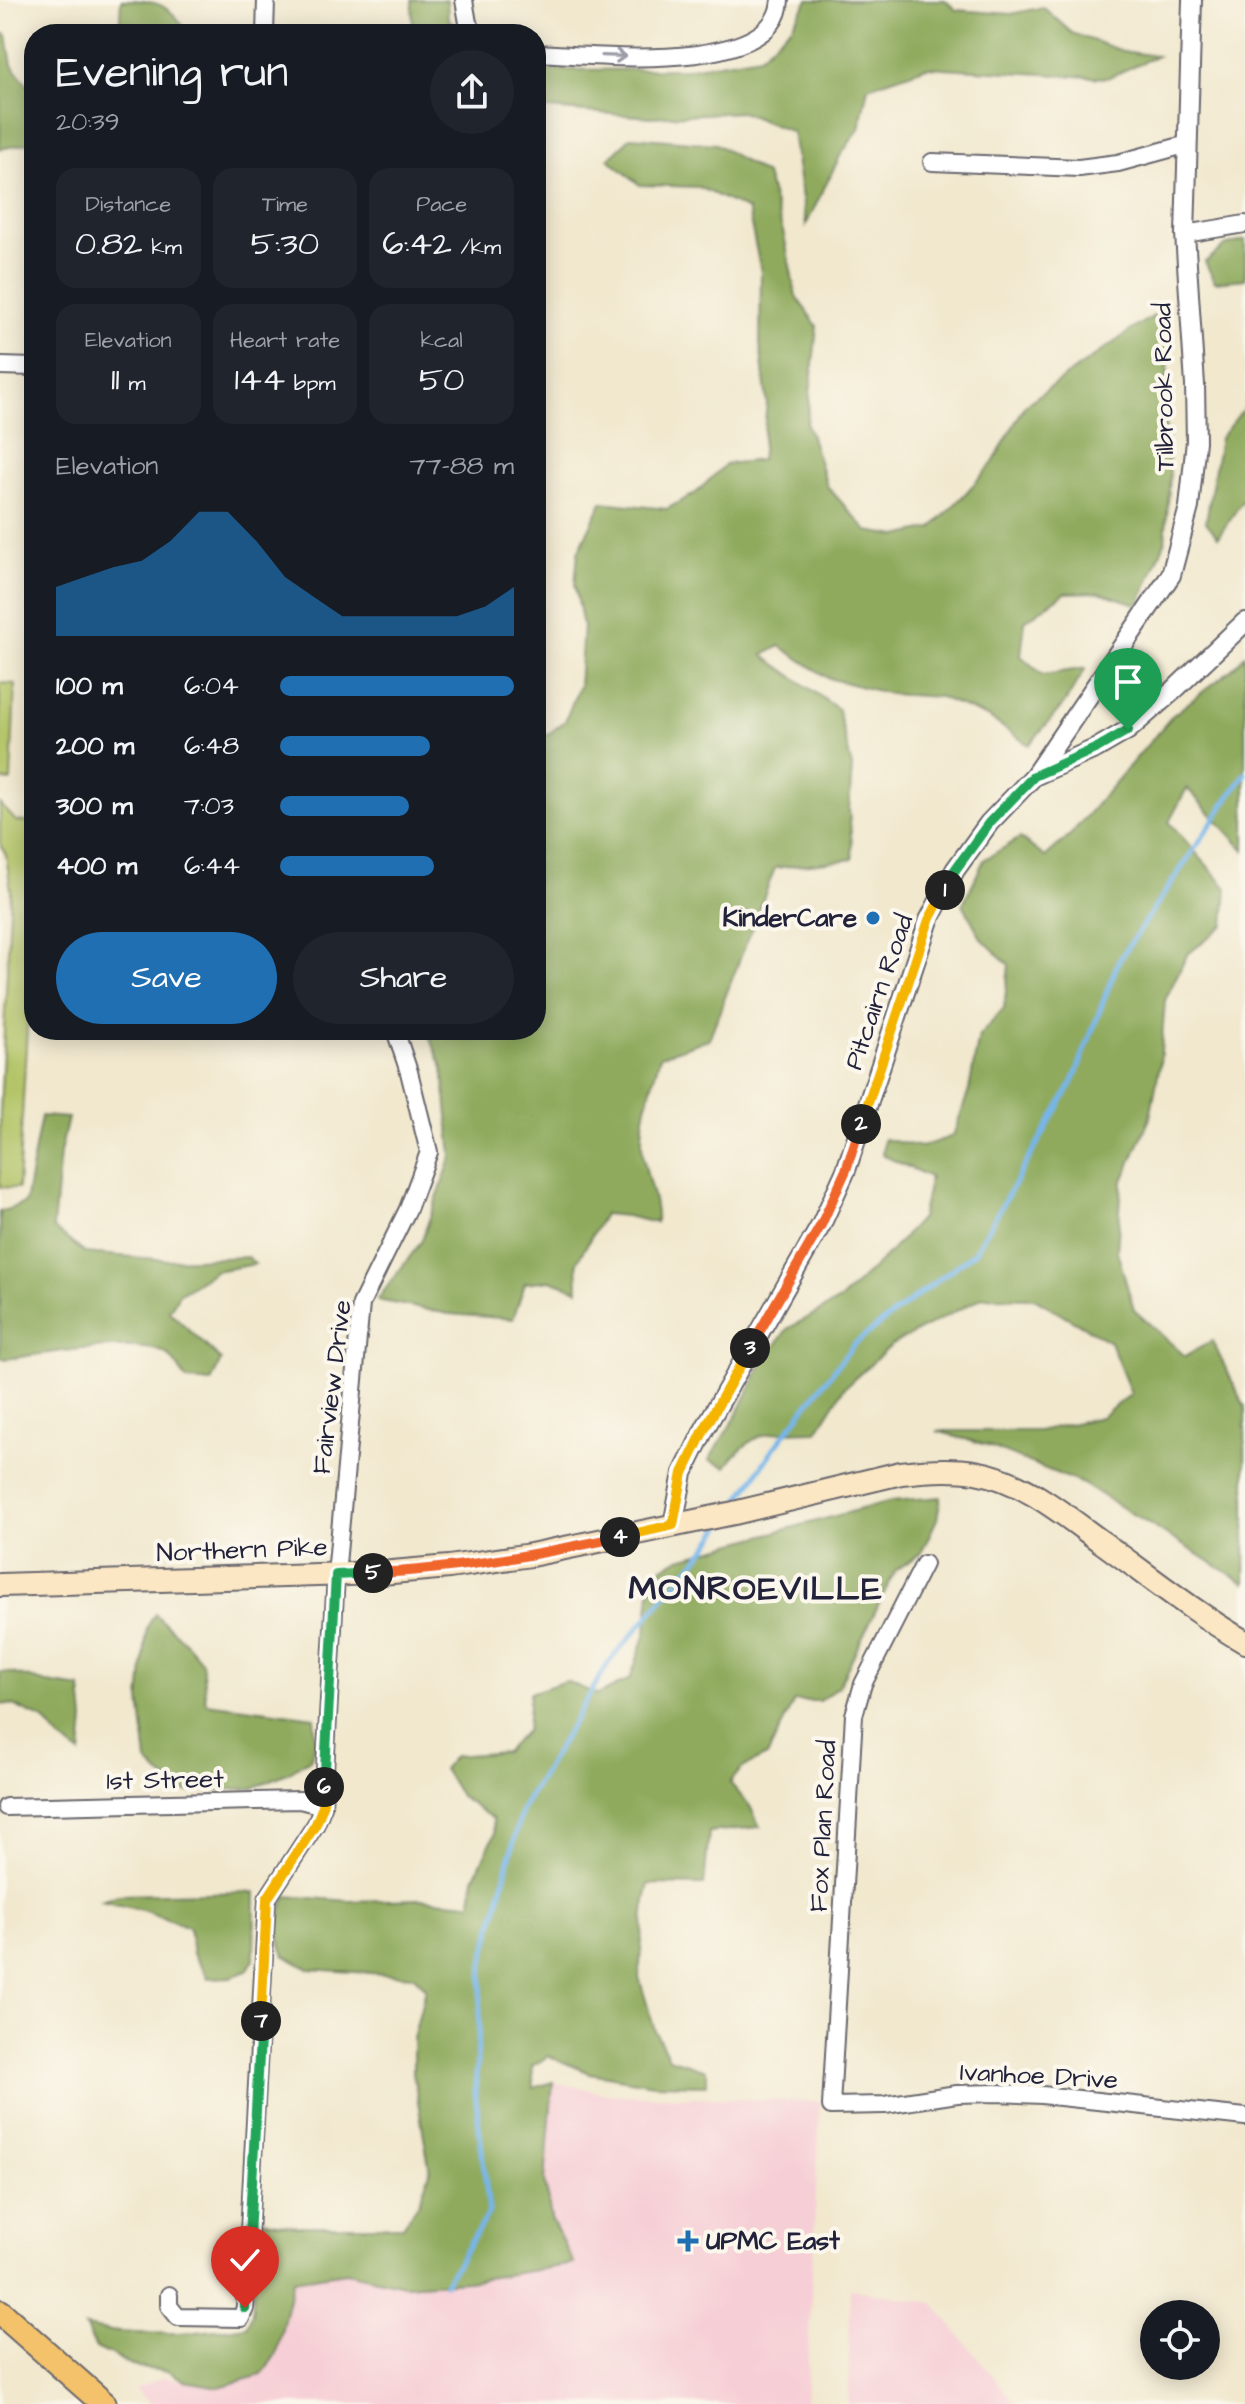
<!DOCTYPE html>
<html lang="en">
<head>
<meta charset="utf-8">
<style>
  :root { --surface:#171b24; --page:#20242c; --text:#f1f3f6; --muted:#9ea1a6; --accent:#1f6fb2 }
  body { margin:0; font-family:"Architects Daughter",sans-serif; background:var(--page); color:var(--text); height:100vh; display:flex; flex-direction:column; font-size:30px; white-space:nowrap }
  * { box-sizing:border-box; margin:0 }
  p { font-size:26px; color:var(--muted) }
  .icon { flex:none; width:44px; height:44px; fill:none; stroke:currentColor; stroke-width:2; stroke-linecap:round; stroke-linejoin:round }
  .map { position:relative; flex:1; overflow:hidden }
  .panel { position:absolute; left:24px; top:24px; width:522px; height:1016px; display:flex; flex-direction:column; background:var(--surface); border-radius:32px; box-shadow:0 4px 20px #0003 }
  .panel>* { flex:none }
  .controls { position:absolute; left:1140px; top:2300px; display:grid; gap:16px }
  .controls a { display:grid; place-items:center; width:80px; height:80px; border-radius:50%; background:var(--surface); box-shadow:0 4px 20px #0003; font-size:40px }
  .pin { position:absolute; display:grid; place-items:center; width:68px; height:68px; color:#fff; margin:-82px -34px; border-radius:50% 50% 50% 0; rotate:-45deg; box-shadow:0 0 8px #0007 }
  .pin .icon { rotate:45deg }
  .km { position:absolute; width:40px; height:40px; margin:-20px; border-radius:50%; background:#222; color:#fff; font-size:22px; line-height:40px; text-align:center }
  .round { display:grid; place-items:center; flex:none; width:84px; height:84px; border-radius:42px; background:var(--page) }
  .head { display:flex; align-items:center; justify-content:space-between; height:136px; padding:0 32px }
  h1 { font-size:44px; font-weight:600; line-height:60px }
  .figures { display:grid; grid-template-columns:repeat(3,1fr); gap:12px; height:136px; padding:8px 32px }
  .figures div { display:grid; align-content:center; border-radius:20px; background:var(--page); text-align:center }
  .figures b { font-size:34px; font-weight:600 }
  .figures small { font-size:22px; font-weight:400 }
  .figures p { font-size:22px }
  .chart { height:224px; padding:16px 32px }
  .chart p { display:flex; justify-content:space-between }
  .chart svg { width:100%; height:144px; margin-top:8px; fill:var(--accent); opacity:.7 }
  .button { display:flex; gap:16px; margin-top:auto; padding:16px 32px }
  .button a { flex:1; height:92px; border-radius:48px; background:var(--accent); color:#fff; font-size:32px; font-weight:600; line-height:92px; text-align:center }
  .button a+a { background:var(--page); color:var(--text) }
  ul { padding:0 32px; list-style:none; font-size:26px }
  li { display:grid; grid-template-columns:128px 96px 1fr; align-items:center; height:60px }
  li i { height:20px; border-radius:10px; background:var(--accent) }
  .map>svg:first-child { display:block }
  .built { fill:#f6cfd6 }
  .green { fill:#b4c569; stroke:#6b7452; stroke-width:2 }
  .forest { fill:#8faa5d; stroke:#58664c; stroke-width:2 }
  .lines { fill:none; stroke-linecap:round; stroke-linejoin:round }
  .stream { stroke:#76b6ea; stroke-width:5 }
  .minor-casing { stroke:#6a676e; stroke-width:20 }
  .tertiary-casing { stroke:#6a676e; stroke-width:22 }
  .secondary-casing { stroke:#6a676e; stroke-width:26 }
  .primary-casing { stroke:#6a676e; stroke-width:28 }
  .minor { stroke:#fff; stroke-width:16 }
  .tertiary { stroke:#fff; stroke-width:18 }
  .secondary { stroke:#fbe7c3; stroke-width:22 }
  .primary { stroke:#f4c26a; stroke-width:24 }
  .oneway { stroke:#9c9ca7 }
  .split-1-casing { stroke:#fff; stroke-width:16 }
  .split-2-casing { stroke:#fff; stroke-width:16 }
  .split-3-casing { stroke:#fff; stroke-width:16 }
  .split-4-casing { stroke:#fff; stroke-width:16 }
  .split-5-casing { stroke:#fff; stroke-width:16 }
  .split-6-casing { stroke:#fff; stroke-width:16 }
  .split-7-casing { stroke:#fff; stroke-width:16 }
  .split-8-casing { stroke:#fff; stroke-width:16 }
  .split-1 { stroke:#22a559; stroke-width:10 }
  .split-2 { stroke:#f5b400; stroke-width:10 }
  .split-3 { stroke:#f0652b; stroke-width:10 }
  .split-4 { stroke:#f5b400; stroke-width:10 }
  .split-5 { stroke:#f0652b; stroke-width:10 }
  .split-6 { stroke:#22a559; stroke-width:10 }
  .split-7 { stroke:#f5b400; stroke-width:10 }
  .split-8 { stroke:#22a559; stroke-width:10 }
  .poi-dot { fill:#1f6fb2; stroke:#fbf7ec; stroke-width:3 }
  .labels { text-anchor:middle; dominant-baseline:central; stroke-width:8; stroke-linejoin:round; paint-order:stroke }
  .street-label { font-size:26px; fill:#22223b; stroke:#fbf7ec }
  .poi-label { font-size:26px; font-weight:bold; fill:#22223b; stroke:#fbf7ec; text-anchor:end }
  .district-label { font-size:34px; font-weight:bold; letter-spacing:2px; fill:#22223b; stroke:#fbf7ec }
</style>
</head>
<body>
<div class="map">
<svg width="1245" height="2404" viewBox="0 0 1245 2404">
  <rect width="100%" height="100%" fill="#fbf7ec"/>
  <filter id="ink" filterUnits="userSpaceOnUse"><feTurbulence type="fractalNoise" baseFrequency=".0125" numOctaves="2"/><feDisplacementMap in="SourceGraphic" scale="16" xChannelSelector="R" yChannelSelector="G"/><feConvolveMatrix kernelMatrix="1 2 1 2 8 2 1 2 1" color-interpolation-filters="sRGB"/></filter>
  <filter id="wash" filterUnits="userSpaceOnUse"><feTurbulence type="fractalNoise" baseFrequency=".006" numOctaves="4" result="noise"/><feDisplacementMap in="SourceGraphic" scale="32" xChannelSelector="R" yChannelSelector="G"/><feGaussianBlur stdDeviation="1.8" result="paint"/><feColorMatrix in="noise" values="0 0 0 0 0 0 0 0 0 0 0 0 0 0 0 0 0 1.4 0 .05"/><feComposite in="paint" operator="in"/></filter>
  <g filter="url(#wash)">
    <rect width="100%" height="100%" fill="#f1e8ce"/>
    <g class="built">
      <path d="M553,2082L608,2094L820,2102L806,2404H151L134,2389L164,2377L219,2387L282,2333L292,2280L347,2272L403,2285L467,2281L573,2264L551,2219L545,2181Z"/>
      <path d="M850,2289L933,2303L1015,2404H848Z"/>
    </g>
    <g class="green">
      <path d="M0,683L15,684L11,781L0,780Z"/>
      <path d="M0,804L16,821L34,823V904L18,1188L0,1187V1114L11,890L6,855L0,843Z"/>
    </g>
    <g class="forest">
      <path d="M121,0C156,0 170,3 188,34H119Z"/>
      <path d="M412,0H447L448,18L463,34H413Z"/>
      <path d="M808,0H945L956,10L1011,14L1043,7L1072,33L1122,51L1157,56L1107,78L927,67L868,87L859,129L840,156L806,225L792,132L741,112L650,117L536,108V67L556,70L685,69L760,56L792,26Z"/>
      <path d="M0,32L7,35L12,65L34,93V142L0,149Z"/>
      <path d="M631,137L716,144L766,175L784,235L796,296L817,326L807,424L827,486L867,531L898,536L932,528L964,495L993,463L1025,405L1143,322L1169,308V352L1165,416L1170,476L1165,542L1139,605L1099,592L1065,593L1025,621L1021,656L1043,675L1086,668L1064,704L1029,745L989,718L940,697L890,694L828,678L780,646L763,655L838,709L852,767L849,809L853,859L775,868L709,1039L660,1056C653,1082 641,1116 642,1143C642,1169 658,1199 656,1223L626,1216L604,1214L577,1262L578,1290L550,1280L525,1283L513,1319L449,1314L377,1300L421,1242L452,1156L443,1068L427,1030H536V744L565,721L579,686L583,626L575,585L578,552L602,502L667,509L696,493L726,464L761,460L767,403L760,344L761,272L748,210L699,187L640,185L608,159Z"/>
      <path d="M1245,240V279L1215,282L1205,262L1225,246Z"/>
      <path d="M1245,407V497L1218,537L1206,522L1220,438Z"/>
      <path d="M1245,655V851L1187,788L1169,822L1227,888L1224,925L1187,955L1165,1000L1160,1064L1150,1118L1122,1183L1117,1251L1134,1310L1185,1356L1212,1341L1245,1407V1583L1083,1484L986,1445L937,1431H1038L1101,1417L1131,1394L1110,1342L1034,1298L983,1297L893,1344L844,1388L817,1431C773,1432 753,1428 726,1467L709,1460L739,1411L760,1368L787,1329L840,1300L890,1252L921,1218L930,1177L882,1155L884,1139L921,1147L953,1136L969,1090L979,1036L1004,1008L1009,965L981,938L963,904L984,860L1020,838L1045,857L1071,834L1173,715L1232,669Z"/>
      <path d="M41,1116L68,1118L60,1153L53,1228L85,1253L168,1260L248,1257L255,1264L215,1271L179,1294L169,1311L221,1360L211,1382L187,1380C181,1373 175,1361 168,1355C143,1336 38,1355 6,1359L0,1357V1212L25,1203Z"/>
      <path d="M941,1497L937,1519L921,1553L895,1571L838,1687L819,1701H794L767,1756L742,1768L730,1783L750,1806L760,1827L709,1832L704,1885L649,1884L645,1901L639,1977L655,2031L669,2058L706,2070V2085L653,2084L590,2073L549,2056L532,2066L534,2088L553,2082L545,2181L551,2219L574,2264L467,2281L403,2285L347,2272L293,2280L276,2354L262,2375L219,2387L185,2381L168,2371L138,2368L96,2348L85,2327C138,2338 194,2334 247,2326L252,2313L259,2220L298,2226H403L419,2202L430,2172L413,2072V2039L426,1988L414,1976L309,1969L285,1956L276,1930L286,1896L350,1901L420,1899L471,1903L474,1878L495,1834L493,1819L461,1797L443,1769L454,1756L505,1752L527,1730L530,1693L566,1681L598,1695L630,1679L646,1633L650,1591L663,1567L680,1558L891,1501Z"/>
      <path d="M155,1614L184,1641L202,1662L206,1703L314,1717L316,1743L310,1759L287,1773L253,1788L185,1792L159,1774L147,1761L140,1699L147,1627Z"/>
      <path d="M0,1672L12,1673L47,1683L81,1688L84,1720L81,1754L59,1738L43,1719L13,1705L0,1704Z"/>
      <path d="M255,1892L254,1959L247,1971L231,1977L208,1978L193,1954L189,1927L142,1910L101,1901L118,1895Z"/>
    </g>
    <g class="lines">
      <g class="stream">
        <path d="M736,1505L774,1448L854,1344L975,1252L1073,1082L1118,962L1245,774"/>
        <path d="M445,2283L489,2212L475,2091L483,1962L522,1809L609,1662L708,1546L723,1524"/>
      </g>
    </g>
  </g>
  <g filter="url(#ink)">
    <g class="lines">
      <g class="minor-casing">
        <g id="minor">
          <path d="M464,0L468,23L475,34"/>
          <path d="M265,34L266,0"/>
          <path d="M536,53C588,55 776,77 780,0"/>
          <path d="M932,162L1079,168L1118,163L1188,144"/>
          <path d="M1185,234L1245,224"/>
          <path d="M0,366L34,367"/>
          <path d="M924,1564L863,1684L854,1715L831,2106L885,2105L957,2094L996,2093L1042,2095L1245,2117"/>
          <path d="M6,1807L300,1800L323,1806"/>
          <path d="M169,2295V2306L178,2317L241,2318L245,2308L267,1899L316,1824L323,1806L336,1575L361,1304L408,1209L429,1152L409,1072L395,1030"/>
        </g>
      </g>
      <g class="tertiary-casing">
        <g id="tertiary">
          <path d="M1034,776L1171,575L1189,507L1196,441L1195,385L1185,234L1192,0"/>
          <path d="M673,1525L683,1473L704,1430L821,1225L846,1170L929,920L955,870L989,823L1034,776L1097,748L1128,730L1174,690L1245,622"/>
        </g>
      </g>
      <g class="secondary-casing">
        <path id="secondary" d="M0,1585L381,1573L449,1567L531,1555L734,1513L901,1473C925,1470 950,1468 975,1472C1024,1480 1064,1515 1103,1543C1150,1577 1195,1613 1245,1642"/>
      </g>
      <g class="primary-casing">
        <path id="primary" d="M0,2312L104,2404"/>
      </g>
      <use href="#minor" class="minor"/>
      <use href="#tertiary" class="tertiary"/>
      <use href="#secondary" class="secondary"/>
      <use href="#primary" class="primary"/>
    </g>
    <defs><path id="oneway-shaft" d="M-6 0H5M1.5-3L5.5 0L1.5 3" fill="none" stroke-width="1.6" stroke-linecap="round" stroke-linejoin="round" transform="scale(2)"/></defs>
    <use class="oneway" href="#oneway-shaft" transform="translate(614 56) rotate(2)"/>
  </g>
  <g class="lines" filter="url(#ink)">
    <g class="split-1-casing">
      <path id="split-1" d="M945,890L955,870L989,823L1034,776L1097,748L1128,730"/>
    </g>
    <g class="split-2-casing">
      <path id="split-2" d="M861,1124L929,920L945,890"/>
    </g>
    <g class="split-3-casing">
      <path id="split-3" d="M750,1348L821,1225L846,1170L861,1124"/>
    </g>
    <g class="split-4-casing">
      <path id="split-4" d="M620,1537L673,1525L683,1473L704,1430L750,1348"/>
    </g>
    <g class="split-5-casing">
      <path id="split-5" d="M373,1573C456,1570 539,1554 620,1537"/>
    </g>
    <g class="split-6-casing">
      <path id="split-6" d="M324,1787L336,1575L373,1573"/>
    </g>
    <g class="split-7-casing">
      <path id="split-7" d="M261,2021L267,1899L316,1824L323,1806L324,1787"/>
    </g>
    <g class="split-8-casing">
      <path id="split-8" d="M245,2308L261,2021"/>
    </g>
    <use href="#split-1" class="split-1"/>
    <use href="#split-2" class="split-2"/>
    <use href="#split-3" class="split-3"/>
    <use href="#split-4" class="split-4"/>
    <use href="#split-5" class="split-5"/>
    <use href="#split-6" class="split-6"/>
    <use href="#split-7" class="split-7"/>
    <use href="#split-8" class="split-8"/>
  </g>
  <g class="poi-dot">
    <circle cx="873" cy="918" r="8"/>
    <path d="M684 2229h8v8h8v8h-8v8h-8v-8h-8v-8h8z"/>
  </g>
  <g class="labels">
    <g class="street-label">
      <text transform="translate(1164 387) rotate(-91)">Tilbrook Road</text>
      <text transform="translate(879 992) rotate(-71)">Pitcairn Road</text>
      <text transform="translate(332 1387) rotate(-83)">Fairview Drive</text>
      <text transform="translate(242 1550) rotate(-2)">Northern Pike</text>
      <text transform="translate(165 1780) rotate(-1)">1st Street</text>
      <text transform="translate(823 1826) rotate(-87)">Fox Plan Road</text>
      <text transform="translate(1039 2076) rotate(3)">Ivanhoe Drive</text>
    </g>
    <g class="poi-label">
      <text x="857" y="918">KinderCare</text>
      <text x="706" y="2241" text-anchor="start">UPMC East</text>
    </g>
    <g class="district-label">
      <text x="756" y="1589">MONROEVILLE</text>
    </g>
  </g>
</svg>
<div class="controls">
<a><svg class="icon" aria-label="locate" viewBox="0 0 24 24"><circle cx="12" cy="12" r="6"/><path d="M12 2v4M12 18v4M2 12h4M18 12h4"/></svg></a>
</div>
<div class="pin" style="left:1128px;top:730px;background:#1e9e55"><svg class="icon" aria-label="arrive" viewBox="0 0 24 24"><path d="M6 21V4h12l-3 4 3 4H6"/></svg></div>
<div class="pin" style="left:245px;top:2308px;background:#d93025"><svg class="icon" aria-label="check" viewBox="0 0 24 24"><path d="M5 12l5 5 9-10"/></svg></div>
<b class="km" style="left:945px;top:890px">1</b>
<b class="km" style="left:861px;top:1124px">2</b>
<b class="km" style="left:750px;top:1348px">3</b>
<b class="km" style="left:620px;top:1537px">4</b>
<b class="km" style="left:373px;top:1573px">5</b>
<b class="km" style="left:324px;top:1787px">6</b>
<b class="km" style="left:261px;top:2021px">7</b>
<section class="panel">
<div class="head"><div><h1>Evening run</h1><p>20:39</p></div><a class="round"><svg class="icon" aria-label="share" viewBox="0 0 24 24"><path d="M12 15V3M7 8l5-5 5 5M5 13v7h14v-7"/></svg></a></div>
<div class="figures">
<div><p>Distance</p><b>0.82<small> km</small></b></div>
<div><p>Time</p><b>5:30</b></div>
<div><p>Pace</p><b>6:42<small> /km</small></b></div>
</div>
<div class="figures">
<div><p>Elevation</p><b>11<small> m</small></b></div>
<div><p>Heart rate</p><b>144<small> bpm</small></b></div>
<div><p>kcal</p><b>50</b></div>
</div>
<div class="chart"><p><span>Elevation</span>77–88 m</p>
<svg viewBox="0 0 160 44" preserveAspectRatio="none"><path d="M0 44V29L10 26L20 23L30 21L40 15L50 6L60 6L70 15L80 26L90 32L100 38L110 38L120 38L130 38L140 38L150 35L160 29V44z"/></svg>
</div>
<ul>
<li><b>100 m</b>6:04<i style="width:100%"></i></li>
<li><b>200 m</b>6:48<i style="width:64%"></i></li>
<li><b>300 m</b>7:03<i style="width:55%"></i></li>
<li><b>400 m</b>6:44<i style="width:66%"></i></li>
</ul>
<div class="button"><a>Save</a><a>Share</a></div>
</section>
</div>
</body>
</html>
